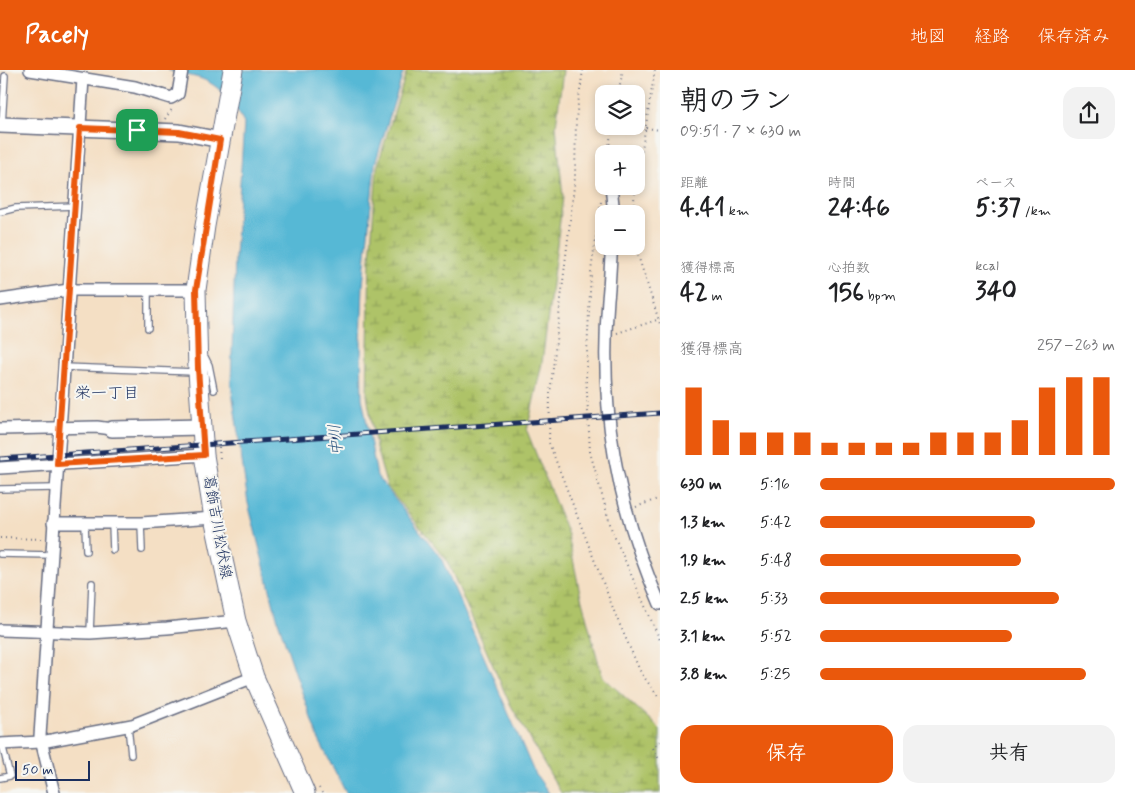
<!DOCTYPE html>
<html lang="ja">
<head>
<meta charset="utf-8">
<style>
  :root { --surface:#fff; --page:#f2f2f2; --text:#202124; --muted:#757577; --accent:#ea580c }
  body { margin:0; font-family:Mynerve,"Klee One",sans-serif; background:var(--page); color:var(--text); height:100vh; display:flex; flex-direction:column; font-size:19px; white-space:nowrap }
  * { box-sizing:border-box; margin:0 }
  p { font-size:16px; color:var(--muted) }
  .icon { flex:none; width:28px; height:28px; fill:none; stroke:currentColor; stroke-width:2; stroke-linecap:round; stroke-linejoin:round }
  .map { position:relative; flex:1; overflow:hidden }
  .side { display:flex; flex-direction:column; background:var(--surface); width:475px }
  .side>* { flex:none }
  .controls { position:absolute; left:595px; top:15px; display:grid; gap:10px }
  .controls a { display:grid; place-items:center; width:50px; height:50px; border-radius:10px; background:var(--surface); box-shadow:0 2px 8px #0003; font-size:25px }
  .scale { position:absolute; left:15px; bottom:12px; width:75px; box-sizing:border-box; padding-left:5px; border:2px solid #1b2f5e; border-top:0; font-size:14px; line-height:18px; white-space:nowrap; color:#1b2f5e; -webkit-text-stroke:4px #f6f6f2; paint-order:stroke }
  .pin { position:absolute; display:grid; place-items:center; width:42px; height:42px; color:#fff; margin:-21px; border-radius:10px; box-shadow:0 2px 8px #0006 }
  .round { display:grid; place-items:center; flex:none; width:52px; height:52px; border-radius:15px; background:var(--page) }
  .head { display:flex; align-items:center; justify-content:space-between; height:85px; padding:0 20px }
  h1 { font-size:28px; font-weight:700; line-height:38px }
  .metrics { display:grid; grid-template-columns:repeat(3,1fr); gap:8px; height:85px; padding:5px 20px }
  .metrics div { display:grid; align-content:center }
  .metrics b { font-size:25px; font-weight:700 }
  .metrics small { font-size:14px; font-weight:400 }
  .metrics p { font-size:14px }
  .chart { height:140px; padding:10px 20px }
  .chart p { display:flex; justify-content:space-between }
  .chart svg { width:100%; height:90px; margin-top:5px; stroke:var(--accent); stroke-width:6 }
  .action { display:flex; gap:10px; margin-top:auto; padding:10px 20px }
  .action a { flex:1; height:58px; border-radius:15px; background:var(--accent); color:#fff; font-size:20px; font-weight:700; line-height:58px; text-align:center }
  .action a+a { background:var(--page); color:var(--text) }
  ul { padding:0 20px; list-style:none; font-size:16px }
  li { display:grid; grid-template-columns:80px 60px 1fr; align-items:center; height:38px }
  li i { height:12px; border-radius:6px; background:var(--accent) }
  header { display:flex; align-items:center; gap:30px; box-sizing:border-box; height:70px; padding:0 25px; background:var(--accent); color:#fff }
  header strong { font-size:24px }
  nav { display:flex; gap:28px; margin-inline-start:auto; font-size:18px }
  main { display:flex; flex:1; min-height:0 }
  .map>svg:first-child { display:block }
  .wetland { fill:url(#wetland-marsh); stroke:#647963 }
  .water { fill:#56b8d5; stroke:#38749a }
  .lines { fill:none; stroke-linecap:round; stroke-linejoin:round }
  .service-casing { stroke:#676d82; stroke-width:8 }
  .minor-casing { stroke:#676d82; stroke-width:14 }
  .tertiary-casing { stroke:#676d82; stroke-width:18 }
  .primary-casing { stroke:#676d82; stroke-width:21 }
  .path { stroke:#676d82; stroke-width:2; stroke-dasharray:1 4; stroke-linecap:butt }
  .service { stroke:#fff; stroke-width:5.5 }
  .minor { stroke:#fff; stroke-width:11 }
  .tertiary { stroke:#fff; stroke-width:15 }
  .primary { stroke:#fff; stroke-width:19 }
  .rail-casing { stroke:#1b2f5e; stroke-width:5 }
  .rail { stroke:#f6f6f2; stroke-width:3; stroke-dasharray:9; stroke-linecap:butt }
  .route-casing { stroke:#fff; stroke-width:10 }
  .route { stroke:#ea580c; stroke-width:6 }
  .labels { text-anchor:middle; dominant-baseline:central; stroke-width:4; stroke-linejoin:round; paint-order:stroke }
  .street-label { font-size:15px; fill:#1b2f5e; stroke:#f6f6f2 }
  .neighbourhood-label { font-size:16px; fill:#1b2f5e; stroke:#f6f6f2 }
  .water-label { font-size:16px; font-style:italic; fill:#2d5882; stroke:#f6f6f2 }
</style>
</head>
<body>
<header>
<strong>Pacely</strong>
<nav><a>地図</a><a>経路</a><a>保存済み</a></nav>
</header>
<main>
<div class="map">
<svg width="660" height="723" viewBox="0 0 660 723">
  <defs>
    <pattern id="wetland-marsh" width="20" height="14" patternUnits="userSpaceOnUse" patternTransform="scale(1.25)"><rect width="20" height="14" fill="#aec368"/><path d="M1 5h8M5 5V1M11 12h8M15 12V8" fill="none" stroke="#8d9f59"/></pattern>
  </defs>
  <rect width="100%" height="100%" fill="#f6f6f2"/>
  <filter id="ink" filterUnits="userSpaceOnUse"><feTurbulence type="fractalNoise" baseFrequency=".02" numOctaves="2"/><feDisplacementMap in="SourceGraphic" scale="10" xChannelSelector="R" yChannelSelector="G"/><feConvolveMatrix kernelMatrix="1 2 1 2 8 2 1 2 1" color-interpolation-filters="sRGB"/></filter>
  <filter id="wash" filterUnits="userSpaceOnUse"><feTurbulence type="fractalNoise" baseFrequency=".0096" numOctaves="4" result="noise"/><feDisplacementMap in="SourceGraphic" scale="20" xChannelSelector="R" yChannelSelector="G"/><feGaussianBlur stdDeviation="1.12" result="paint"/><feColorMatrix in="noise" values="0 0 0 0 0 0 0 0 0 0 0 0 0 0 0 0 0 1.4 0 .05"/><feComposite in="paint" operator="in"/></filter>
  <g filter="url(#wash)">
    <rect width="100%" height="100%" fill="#f4dfc4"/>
    <path class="wetland" d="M407,0H563L556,56L563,127L542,293L527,361L568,465L580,523L602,606L660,659V723H561L509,632L446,489L387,417L376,378L367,325L370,188L377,97Z"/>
    <path class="water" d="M168,0H404L375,94L363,215L361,273L362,328L377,406L441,488L534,702L549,723H346L318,668L297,608L278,551L248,433L231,314L235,186L244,53C236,35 219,14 199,8C189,5 179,5 168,0Z"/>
  </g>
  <g filter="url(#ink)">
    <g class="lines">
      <g class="service-casing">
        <g id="service">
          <path d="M2,55L5,6"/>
          <path d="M0,142L16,138L76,136"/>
          <path d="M148,258V220"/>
          <path d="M202,287H205L209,295L214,320"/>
          <path d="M64,297L194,302"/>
          <path d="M0,419L55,418"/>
          <path d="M141,453L142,480"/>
          <path d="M85,454L86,481"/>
          <path d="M112,454L113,480"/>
          <path d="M0,484L52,485"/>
          <path d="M90,563L92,513"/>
          <path d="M128,656L131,685"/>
          <path d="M0,708L10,706L2,674"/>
        </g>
      </g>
      <g class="minor-casing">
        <g id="minor">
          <path d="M30,0L135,17L171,28L178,24L182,0"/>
          <path d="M611,116L614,144"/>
          <path d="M612,176C610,194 610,212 608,229C599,338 616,434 660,534"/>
          <path d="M0,230L69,220H196"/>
          <path d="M0,359L97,357L112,359"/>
          <path d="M0,398L204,385"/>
          <path d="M53,453H141L214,448"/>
          <path d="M0,560L90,563L167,558L236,551"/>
          <path d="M0,674L41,672L132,655L254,607"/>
          <path d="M54,723L40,666L83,9"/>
        </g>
      </g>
      <g class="tertiary-casing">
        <g id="tertiary">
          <path d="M0,55L179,62L221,70"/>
          <path d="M112,359L202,357"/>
        </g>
      </g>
      <g class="primary-casing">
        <path id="primary" d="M233,0L205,156L196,220L198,302L204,385L214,448L236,551L254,607L305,723"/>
      </g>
      <g class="path">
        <path d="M583,0L576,48L575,108L550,324L549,373L616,546L641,603L660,629"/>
        <path d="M618,24L623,0"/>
        <path d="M165,49L172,39"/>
        <path d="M646,58L660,60"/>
        <path d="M608,84L612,56"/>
        <path d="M636,115L655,0"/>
        <path d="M601,132L591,201L586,304L590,382L612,461L660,570"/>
        <path d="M632,144L636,116"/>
        <path d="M635,176L660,254"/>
        <path d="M617,263L660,249"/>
        <path d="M219,377L220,389"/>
        <path d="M636,437L660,428"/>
        <path d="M0,468L43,469"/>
        <path d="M660,671L653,678L660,691"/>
        <path d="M319,718L322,723"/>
      </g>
      <use href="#service" class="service"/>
      <use href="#minor" class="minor"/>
      <use href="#tertiary" class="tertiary"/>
      <use href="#primary" class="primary"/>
      <g class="rail-casing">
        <path id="rail" d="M0,389L660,343"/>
      </g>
      <use href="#rail" class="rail"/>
    </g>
  </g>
  <g class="lines" filter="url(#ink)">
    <g class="route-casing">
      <path id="route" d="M80,58L179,62L220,70L196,220L198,298L204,385L57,394Z"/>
    </g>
    <use href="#route" class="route"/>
  </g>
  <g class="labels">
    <g class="street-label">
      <text transform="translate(217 457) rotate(80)">葛飾吉川松伏線</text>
    </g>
    <g class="neighbourhood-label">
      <text x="107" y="323">栄一丁目</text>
    </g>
    <g class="water-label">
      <text transform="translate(336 370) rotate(-95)">中川</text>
    </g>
  </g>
</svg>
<div class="controls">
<a><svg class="icon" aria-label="layers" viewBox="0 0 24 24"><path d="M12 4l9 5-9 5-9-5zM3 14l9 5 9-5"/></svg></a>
<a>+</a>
<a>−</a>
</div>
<div class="scale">50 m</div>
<div class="pin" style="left:137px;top:60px;background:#1e9e55"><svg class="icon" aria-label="arrive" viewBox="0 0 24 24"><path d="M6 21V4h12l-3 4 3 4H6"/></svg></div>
</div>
<section class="side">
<div class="head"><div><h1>朝のラン</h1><p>09:51 · 7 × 630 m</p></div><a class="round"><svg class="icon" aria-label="share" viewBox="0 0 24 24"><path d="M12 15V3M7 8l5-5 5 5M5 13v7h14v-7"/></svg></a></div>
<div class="metrics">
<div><p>距離</p><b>4.41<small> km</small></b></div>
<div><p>時間</p><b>24:46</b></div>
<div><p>ペース</p><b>5:37<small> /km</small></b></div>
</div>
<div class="metrics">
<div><p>獲得標高</p><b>42<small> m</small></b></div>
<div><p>心拍数</p><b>156<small> bpm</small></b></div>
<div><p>kcal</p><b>340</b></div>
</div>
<div class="chart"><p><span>獲得標高</span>257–263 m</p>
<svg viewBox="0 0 160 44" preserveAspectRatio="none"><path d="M5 44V11M15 44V27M25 44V33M35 44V33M45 44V33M55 44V38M65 44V38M75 44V38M85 44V38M95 44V33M105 44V33M115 44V33M125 44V27M135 44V11M145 44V6M155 44V6"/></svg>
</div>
<ul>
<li><b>630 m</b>5:16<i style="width:100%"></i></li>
<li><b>1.3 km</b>5:42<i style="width:73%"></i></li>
<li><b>1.9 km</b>5:48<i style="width:68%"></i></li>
<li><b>2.5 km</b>5:33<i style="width:81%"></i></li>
<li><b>3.1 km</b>5:52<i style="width:65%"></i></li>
<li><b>3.8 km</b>5:25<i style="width:90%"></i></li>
</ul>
<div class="action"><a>保存</a><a>共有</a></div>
</section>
</main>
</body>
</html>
